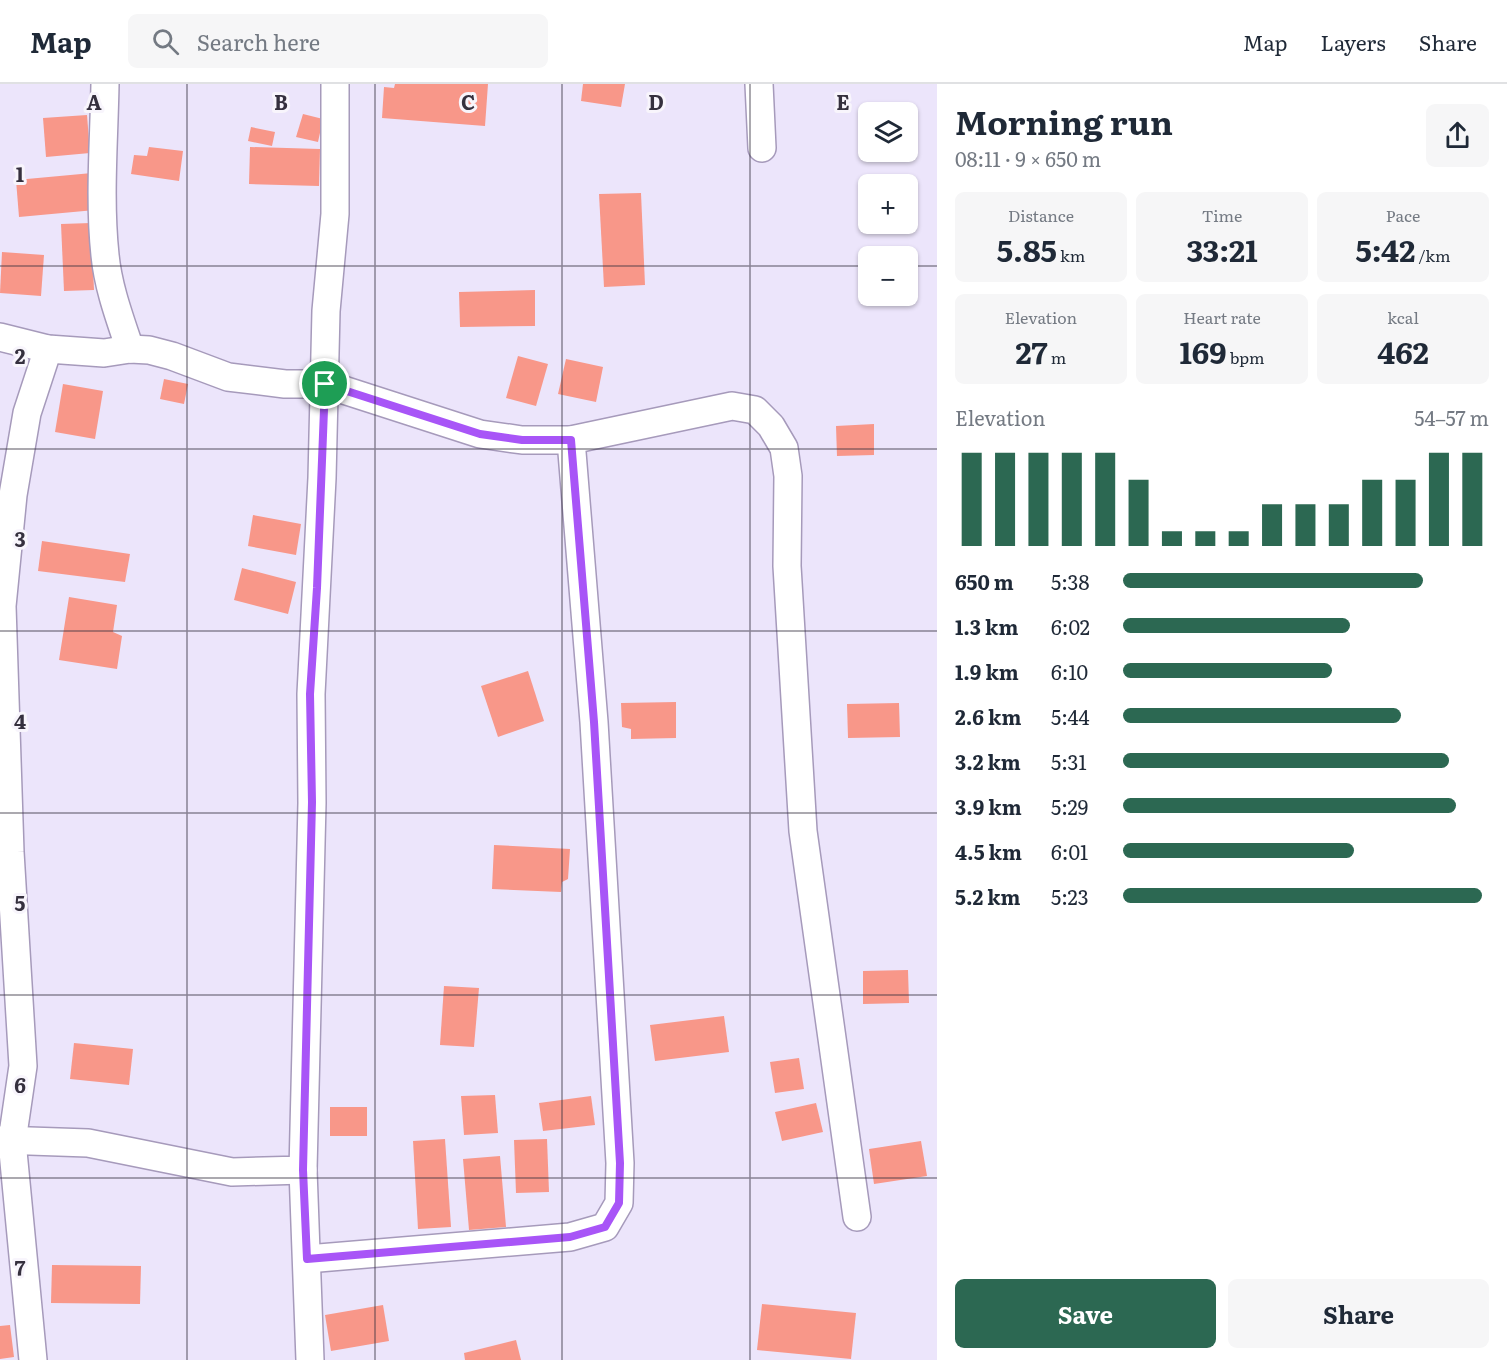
<!DOCTYPE html>
<html lang="en">
<head>
<meta charset="utf-8">
<style>
  :root { --surface:#fff; --page:#f6f6f7; --text:#1f2937; --muted:#747a83; --line:#e0e1e3; --accent:#2c6852 }
  body { margin:0; font-family:Literata,serif; background:var(--page); color:var(--text); height:100vh; display:flex; flex-direction:column; font-size:22px; white-space:nowrap }
  * { box-sizing:border-box; margin:0 }
  p { font-size:20px; color:var(--muted) }
  .icon { flex:none; width:33px; height:33px; fill:none; stroke:currentColor; stroke-width:2; stroke-linecap:round; stroke-linejoin:round }
  .map { position:relative; flex:1; overflow:hidden }
  .details { display:flex; flex-direction:column; background:var(--surface); width:570px }
  .details>* { flex:none }
  .buttons { position:absolute; left:858px; top:18px; display:grid; gap:12px }
  .buttons a { display:grid; place-items:center; width:60px; height:60px; border-radius:9px; background:var(--surface); box-shadow:0 2px 4px #0004; font-size:30px }
  .pin { position:absolute; display:grid; place-items:center; width:51px; height:51px; color:#fff; margin:-26px; border:3px solid #fff; border-radius:50%; box-shadow:0 2px 6px #0007 }
  .round { display:grid; place-items:center; flex:none; width:63px; height:63px; border-radius:9px; background:var(--page) }
  .summary { display:flex; align-items:center; justify-content:space-between; height:102px; padding:0 18px }
  h1 { font-size:33px; font-weight:700; line-height:45px }
  .stats { display:grid; grid-template-columns:repeat(3,1fr); gap:9px; height:102px; padding:6px 18px }
  .stats div { display:grid; align-content:center; border-radius:9px; background:var(--page); text-align:center }
  .stats b { font-size:30px; font-weight:700 }
  .stats small { font-size:16px; font-weight:400 }
  .stats p { font-size:16px }
  .chart { height:168px; padding:12px 18px }
  .chart p { display:flex; justify-content:space-between }
  .chart svg { width:100%; height:108px; margin-top:6px; stroke:var(--accent); stroke-width:6 }
  .action { display:flex; gap:12px; margin-top:auto; padding:12px 18px }
  .action a { flex:1; height:69px; border-radius:9px; background:var(--accent); color:#fff; font-size:24px; font-weight:700; line-height:69px; text-align:center }
  .action a+a { background:var(--page); color:var(--text) }
  ul { padding:0 18px; list-style:none; font-size:20px }
  li { display:grid; grid-template-columns:96px 72px 1fr; align-items:center; height:45px }
  li i { height:15px; border-radius:8px; background:var(--accent) }
  header { display:flex; align-items:center; gap:36px; box-sizing:border-box; height:84px; padding:0 30px; background:var(--surface); border-bottom:2px solid var(--line) }
  header strong { font-size:28px }
  nav { display:flex; gap:33px; margin-inline-start:auto; font-size:21px }
  .search { width:420px; height:54px; background:var(--page); display:flex; align-items:center; gap:15px; box-sizing:border-box; padding:0 21px; border-radius:9px; color:var(--muted); font-size:22px }
  main { display:flex; flex:1; min-height:0 }
  .map>svg:first-child { display:block }
  .building { fill:#f89789 }
  .lines { fill:none; stroke-linecap:round; stroke-linejoin:round }
  .street-casing { stroke:#a69abb; stroke-width:30 }
  .street { stroke:#fff; stroke-width:27 }
  .route-casing { stroke:#fff; stroke-width:12 }
  .route { stroke:#a855f7; stroke-width:8 }
  .grid { fill:none; stroke:#35303e; stroke-width:1.5; stroke-opacity:0.55 }
  .grid-label { font-size:20px; text-anchor:middle; font-weight:bold; fill:#35303e; stroke:#f8f5fc; stroke-width:6; stroke-linejoin:round; paint-order:stroke }
</style>
</head>
<body>
<header>
<strong>Map</strong>
<div class="search"><svg class="icon" aria-label="search" viewBox="0 0 24 24"><circle cx="10" cy="10" r="6"/><path d="M15 15l6 6"/></svg>Search here</div>
<nav><a>Map</a><a>Layers</a><a>Share</a></nav>
</header>
<main>
<div class="map">
<svg width="937" height="1276" viewBox="0 0 937 1276">
  <rect width="100%" height="100%" fill="#ece5fb"/>
  <g class="building">
    <path d="M395,0H488L485,42L382,34L384,3L394,4Z"/>
    <path d="M583,0H625L621,23L581,17Z"/>
    <path d="M303,30L323,35L318,58L296,53Z"/>
    <path d="M87,31L90,69L46,73L43,34Z"/>
    <path d="M251,43L275,48L272,62L248,57Z"/>
    <path d="M149,63L183,67L179,97L131,90L134,71L147,72Z"/>
    <path d="M250,63L320,65L319,102L249,100Z"/>
    <path d="M92,89L95,126L19,133L16,96Z"/>
    <path d="M641,109L645,201L604,203L599,110Z"/>
    <path d="M91,139L94,206L64,207L61,140Z"/>
    <path d="M2,168L44,171L41,212L0,209Z"/>
    <path d="M535,206V242L460,243L459,208Z"/>
    <path d="M518,272L548,280L536,322L506,314Z"/>
    <path d="M566,275L603,283L596,318L558,310Z"/>
    <path d="M164,295L188,300L184,320L160,315Z"/>
    <path d="M63,300L103,307L95,355L55,348Z"/>
    <path d="M874,340V371L837,372L836,342Z"/>
    <path d="M253,431L301,440L296,471L248,462Z"/>
    <path d="M42,457L130,470L125,498L38,487Z"/>
    <path d="M242,484L296,498L288,530L234,516Z"/>
    <path d="M69,513L117,521L113,548L122,552L117,585L59,576Z"/>
    <path d="M528,587L544,637L498,653L481,602Z"/>
    <path d="M676,618V654L631,655V645L622,643L621,619Z"/>
    <path d="M899,619L900,653L848,654L847,620Z"/>
    <path d="M494,761L570,765L568,795L562,798L561,808L492,805Z"/>
    <path d="M908,886L909,919L863,920V887Z"/>
    <path d="M444,902L479,904L474,963L440,961Z"/>
    <path d="M724,932L729,968L655,977L650,941Z"/>
    <path d="M74,959L133,965L129,1001L70,995Z"/>
    <path d="M799,974L804,1005L775,1009L770,978Z"/>
    <path d="M495,1011L498,1049L464,1051L461,1012Z"/>
    <path d="M591,1012L595,1041L543,1047L539,1019Z"/>
    <path d="M816,1019L823,1048L782,1057L775,1028Z"/>
    <rect x="330" y="1023" width="37" height="29"/>
    <path d="M445,1055L451,1143L418,1145L413,1057Z"/>
    <path d="M547,1055L549,1108L516,1109L514,1056Z"/>
    <path d="M921,1057L927,1092L874,1100L869,1065Z"/>
    <path d="M500,1072L506,1143L469,1146L463,1075Z"/>
    <path d="M52,1181L141,1182L140,1220L51,1219Z"/>
    <path d="M762,1220L856,1229L851,1275L757,1266Z"/>
    <path d="M383,1221L389,1257L331,1267L325,1231Z"/>
    <path d="M10,1241L14,1273L0,1275V1242Z"/>
    <path d="M516,1256L521,1276H465L464,1269Z"/>
  </g>
  <g class="lines">
    <g class="street-casing">
      <g id="street">
        <path d="M105,0C104,57 99,115 105,171C108,203 120,235 130,265"/>
        <path d="M759,0L762,64"/>
        <path d="M0,253L48,265L104,269L130,265L149,266L172,272L228,293L285,300H325L480,350L522,356H571L732,322L755,326L771,342L784,364L788,392L787,482L803,747L857,1133"/>
        <path d="M0,1056L88,1059L232,1088L303,1086L312,719L311,610L322,394L326,227L335,130V0"/>
        <path d="M303,1086L310,1276"/>
        <path d="M307,1175L570,1153L605,1143L619,1119L620,1079L594,638L571,356"/>
        <path d="M33,1276L12,1057L23,982L10,768L2,522L13,411L27,329L48,265"/>
      </g>
    </g>
    <use href="#street" class="street"/>
  </g>
  <g class="lines">
    <g class="route-casing">
      <path id="route" d="M325,300L480,350L522,356H571L594,638L620,1079L619,1119L605,1143L570,1153L307,1175L303,1086L312,718L310,610L317,504Z"/>
    </g>
    <use href="#route" class="route"/>
  </g>
  <path class="grid" d="M187,0V1276M375,0V1276M562,0V1276M750,0V1276M0,182H868M908,182H937M0,365H937M0,547H937M0,729H937M0,911H937M0,1094H937"/>
  <g class="grid-label">
    <text x="94" y="26">A</text>
    <text x="281" y="26">B</text>
    <text x="468" y="26">C</text>
    <text x="656" y="26">D</text>
    <text x="843" y="26">E</text>
    <text x="20" y="98">1</text>
    <text x="20" y="280">2</text>
    <text x="20" y="463">3</text>
    <text x="20" y="645">4</text>
    <text x="20" y="827">5</text>
    <text x="20" y="1009">6</text>
    <text x="20" y="1192">7</text>
  </g>
</svg>
<div class="buttons">
<a><svg class="icon" aria-label="layers" viewBox="0 0 24 24"><path d="M12 4l9 5-9 5-9-5zM3 14l9 5 9-5"/></svg></a>
<a>+</a>
<a>−</a>
</div>
<div class="pin" style="left:325px;top:300px;background:#1e9e55"><svg class="icon" aria-label="arrive" viewBox="0 0 24 24"><path d="M6 21V4h12l-3 4 3 4H6"/></svg></div>
</div>
<section class="details">
<div class="summary"><div><h1>Morning run</h1><p>08:11 · 9 × 650 m</p></div><a class="round"><svg class="icon" aria-label="share" viewBox="0 0 24 24"><path d="M12 15V3M7 8l5-5 5 5M5 13v7h14v-7"/></svg></a></div>
<div class="stats">
<div><p>Distance</p><b>5.85<small> km</small></b></div>
<div><p>Time</p><b>33:21</b></div>
<div><p>Pace</p><b>5:42<small> /km</small></b></div>
</div>
<div class="stats">
<div><p>Elevation</p><b>27<small> m</small></b></div>
<div><p>Heart rate</p><b>169<small> bpm</small></b></div>
<div><p>kcal</p><b>462</b></div>
</div>
<div class="chart"><p><span>Elevation</span>54–57 m</p>
<svg viewBox="0 0 160 44" preserveAspectRatio="none"><path d="M5 44V6M15 44V6M25 44V6M35 44V6M45 44V6M55 44V17M65 44V38M75 44V38M85 44V38M95 44V27M105 44V27M115 44V27M125 44V17M135 44V17M145 44V6M155 44V6"/></svg>
</div>
<ul>
<li><b>650 m</b>5:38<i style="width:82%"></i></li>
<li><b>1.3 km</b>6:02<i style="width:62%"></i></li>
<li><b>1.9 km</b>6:10<i style="width:57%"></i></li>
<li><b>2.6 km</b>5:44<i style="width:76%"></i></li>
<li><b>3.2 km</b>5:31<i style="width:89%"></i></li>
<li><b>3.9 km</b>5:29<i style="width:91%"></i></li>
<li><b>4.5 km</b>6:01<i style="width:63%"></i></li>
<li><b>5.2 km</b>5:23<i style="width:98%"></i></li>
</ul>
<div class="action"><a>Save</a><a>Share</a></div>
</section>
</main>
</body>
</html>
